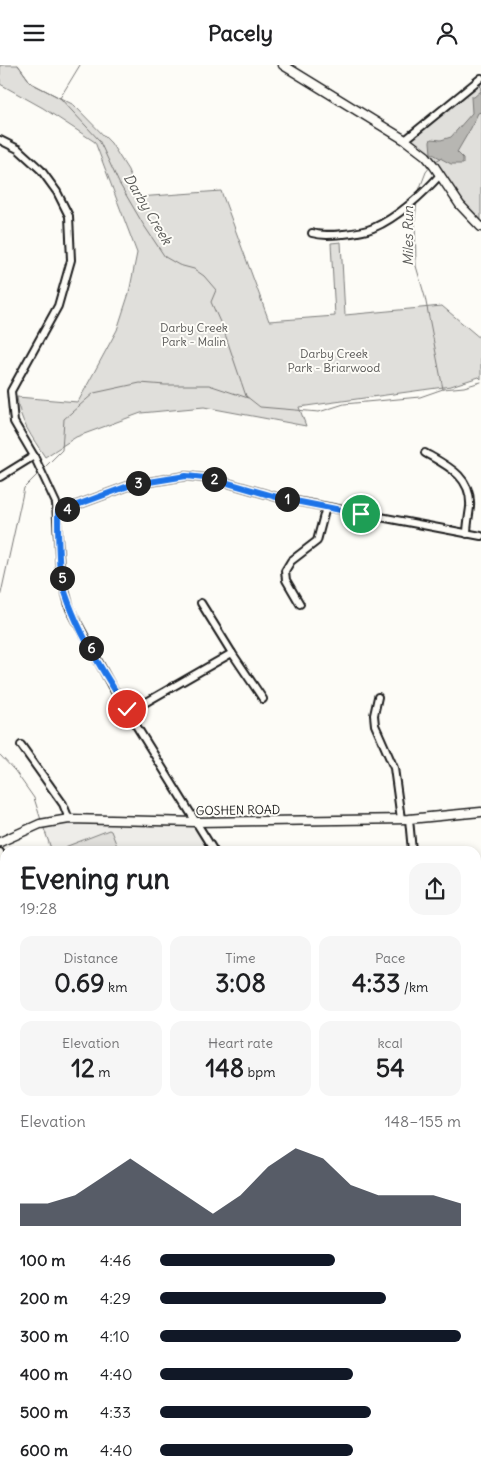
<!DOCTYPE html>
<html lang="en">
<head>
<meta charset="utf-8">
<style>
  :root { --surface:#fff; --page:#f6f6f6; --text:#202124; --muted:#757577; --accent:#111827 }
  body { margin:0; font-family:Delius,sans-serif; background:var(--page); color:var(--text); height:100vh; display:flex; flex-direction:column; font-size:19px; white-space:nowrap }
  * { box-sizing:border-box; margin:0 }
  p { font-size:16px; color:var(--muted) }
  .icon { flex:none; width:28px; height:28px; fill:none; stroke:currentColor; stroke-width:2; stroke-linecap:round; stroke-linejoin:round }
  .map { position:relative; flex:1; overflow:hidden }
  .sheet { position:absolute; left:0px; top:781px; width:481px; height:631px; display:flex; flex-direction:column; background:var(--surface); border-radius:15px 15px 0 0; box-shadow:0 2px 8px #0003 }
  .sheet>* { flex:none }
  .pin { position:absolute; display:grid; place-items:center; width:42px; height:42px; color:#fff; margin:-21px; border:2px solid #fff; border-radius:50%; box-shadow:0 1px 5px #0007 }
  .km { position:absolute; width:25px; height:25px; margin:-12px; border-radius:50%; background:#222; color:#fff; font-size:14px; line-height:25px; text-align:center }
  .round { display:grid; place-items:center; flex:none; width:52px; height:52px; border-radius:15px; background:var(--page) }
  .overview { display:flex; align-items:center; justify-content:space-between; height:85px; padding:0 20px }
  h1 { font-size:28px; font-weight:800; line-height:38px }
  .stats { display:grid; grid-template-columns:repeat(3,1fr); gap:8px; height:85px; padding:5px 20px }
  .stats div { display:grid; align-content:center; border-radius:12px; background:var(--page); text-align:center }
  .stats b { font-size:25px; font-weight:800 }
  .stats small { font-size:14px; font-weight:400 }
  .stats p { font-size:14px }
  .chart { height:140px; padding:10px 20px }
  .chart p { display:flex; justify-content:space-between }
  .chart svg { width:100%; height:90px; margin-top:5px; fill:var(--accent); opacity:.7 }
  ul { padding:0 20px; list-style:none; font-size:16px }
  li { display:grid; grid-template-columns:80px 60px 1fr; align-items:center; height:38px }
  li i { height:12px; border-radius:6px; background:var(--accent) }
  header { display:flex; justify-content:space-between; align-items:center; height:65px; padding:0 20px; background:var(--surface); font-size:22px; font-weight:800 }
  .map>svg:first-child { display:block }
  .built { fill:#eeede9 }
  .green { fill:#e0dfdb; stroke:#7e7e7c }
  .water { fill:#b7b6b2; stroke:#797876 }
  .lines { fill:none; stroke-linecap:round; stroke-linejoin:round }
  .stream { stroke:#797876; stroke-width:1 }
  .minor-casing { stroke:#1c1c1c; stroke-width:10 }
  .tertiary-casing { stroke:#1c1c1c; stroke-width:11 }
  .secondary-casing { stroke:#1c1c1c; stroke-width:12 }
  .minor { stroke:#fdfcf7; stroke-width:6 }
  .tertiary { stroke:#fdfcf7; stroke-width:8 }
  .secondary { stroke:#fdfcf7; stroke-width:9 }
  .route-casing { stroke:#fff; stroke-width:10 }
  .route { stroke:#1a73e8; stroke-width:6 }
  .labels { text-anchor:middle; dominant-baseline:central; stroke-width:4; stroke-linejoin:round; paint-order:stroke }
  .park-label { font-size:12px; fill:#575655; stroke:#fdfcf7 }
  .street-label { font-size:12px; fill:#1c1c1c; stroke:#fdfcf7 }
  .water-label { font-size:14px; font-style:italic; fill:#5a5a58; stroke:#fdfcf7 }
</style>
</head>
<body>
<header><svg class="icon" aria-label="menu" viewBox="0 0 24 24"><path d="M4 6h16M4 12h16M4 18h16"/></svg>Pacely<svg class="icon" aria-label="person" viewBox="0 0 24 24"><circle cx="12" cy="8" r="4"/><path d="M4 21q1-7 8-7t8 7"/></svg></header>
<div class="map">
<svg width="481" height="1412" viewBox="0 0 481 1412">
  <rect width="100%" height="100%" fill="#fdfcf7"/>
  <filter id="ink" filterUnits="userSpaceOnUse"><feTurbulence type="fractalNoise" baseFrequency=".02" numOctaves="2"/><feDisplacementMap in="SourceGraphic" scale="10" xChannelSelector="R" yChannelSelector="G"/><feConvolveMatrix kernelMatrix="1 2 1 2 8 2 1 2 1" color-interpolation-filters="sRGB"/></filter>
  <g filter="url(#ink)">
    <path class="built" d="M55,756L196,757L214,786H49L43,758Z"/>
    <g class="green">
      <path d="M0,0H18L31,18L74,40L111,78L128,105L138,132L221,126L269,256L335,251L331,178L341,177L345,250L442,241L481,274V314L479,312L451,321L299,342L306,361L204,342L141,348L76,372L45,392C32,372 19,355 17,332L78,337L117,265L129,228L137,188L95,77L43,43L0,19Z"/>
      <path d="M481,13V162L440,110L405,75Z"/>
      <path d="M109,765L111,766L119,786H66L65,782Z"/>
      <path d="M58,1408H255L272,1412H61Z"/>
    </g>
    <path class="water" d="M481,26V47L478,48L471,63L457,87L463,93V99H451L431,88L430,77L431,74L441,75L451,72L472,48L471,32H474Z"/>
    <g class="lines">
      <g class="stream">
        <path d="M18,0L31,18L60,33L99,75L119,118L143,159L165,192L179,200L194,204L204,211L216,225L211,237L224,266L246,331L260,342L319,347L344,339L420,332L443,324L464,322L481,317"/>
        <path d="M480,18L481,25"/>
        <path d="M60,33L80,0"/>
        <path d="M434,97L441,93"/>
        <path d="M418,128L426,107L430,102"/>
        <path d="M417,137L415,153L416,201L425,232L443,324"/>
        <path d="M44,403L62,385L64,354L94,328L140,318L165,320H209L248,333"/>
        <path d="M0,533L24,423L39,408"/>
        <path d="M0,690L15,706L34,733L41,755"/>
        <path d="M43,761L52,786"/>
        <path d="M476,1243L481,1241"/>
        <path d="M280,1408L283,1412"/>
        <path d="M12,1412L19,1408"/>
        <path d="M324,1412L333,1408"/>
        <path d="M335,1412L340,1408"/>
      </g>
      <g class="minor-casing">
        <g id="minor">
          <path d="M0,75L18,84L41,105L57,127L69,151L71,195L58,241L11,326L14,357L34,391L56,438L60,506L70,544L111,620L214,786"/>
          <path d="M405,75L481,13"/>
          <path d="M312,168C323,171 332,170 343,169C353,168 364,167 373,163C397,153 423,129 440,110"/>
          <path d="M425,388C448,401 472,412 470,442C469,451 467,460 467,469"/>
          <path d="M0,412L34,391"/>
          <path d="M58,447L131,420L186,411L214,414L280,433L481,471"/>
          <path d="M201,538L232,588L263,634"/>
          <path d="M300,539L286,515L285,506L291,496L317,476L326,442"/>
          <path d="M378,632L374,650L375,660L394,703L401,754"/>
          <path d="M129,647L232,588"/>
          <path d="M21,680L63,739L69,754"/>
          <path d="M409,754L412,786"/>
          <path d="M0,787L5,802"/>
          <path d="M476,924L481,931"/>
          <path d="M0,1061L5,1057"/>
          <path d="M0,1120L5,1127"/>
          <path d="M476,1172L481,1169"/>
          <path d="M476,1201L481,1208"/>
          <path d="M0,1225H5"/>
          <path d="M198,1408L201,1412"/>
          <path d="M46,1412L51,1408"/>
        </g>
      </g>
      <g class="tertiary-casing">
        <g id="tertiary">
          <path d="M283,0L405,75L426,91L434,101L460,140L481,162"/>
          <path d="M0,777L40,759L69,754L196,757L409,754L481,747"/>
        </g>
      </g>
      <g class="secondary-casing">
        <g id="secondary">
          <path d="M476,1289L481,1286"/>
          <path d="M383,1412L386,1408"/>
        </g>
      </g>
      <use href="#minor" class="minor"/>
      <use href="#tertiary" class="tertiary"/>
      <use href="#secondary" class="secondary"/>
    </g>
  </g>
  <g class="lines" filter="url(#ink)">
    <g class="route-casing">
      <path id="route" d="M127,644C103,607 66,549 60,505C58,486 58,466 58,447L131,420L186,411L214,414L280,433L361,449"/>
    </g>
    <use href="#route" class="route"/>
  </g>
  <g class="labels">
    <g class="park-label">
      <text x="194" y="262">Darby Creek<tspan x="194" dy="14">Park - Malin</tspan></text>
      <text x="334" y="288">Darby Creek<tspan x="334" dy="14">Park - Briarwood</tspan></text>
    </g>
    <g class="street-label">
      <text transform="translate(238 745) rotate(-1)">GOSHEN ROAD</text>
    </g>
    <g class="water-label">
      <text transform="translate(148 144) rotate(59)">Darby Creek</text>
      <text transform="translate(408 171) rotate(-90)">Miles Run</text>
    </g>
  </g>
</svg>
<div class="pin" style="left:361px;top:449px;background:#1e9e55"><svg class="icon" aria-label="arrive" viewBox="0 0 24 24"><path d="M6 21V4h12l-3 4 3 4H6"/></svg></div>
<div class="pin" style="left:127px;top:644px;background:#d93025"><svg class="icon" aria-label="check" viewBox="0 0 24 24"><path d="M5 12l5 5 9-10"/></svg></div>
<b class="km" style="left:287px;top:434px">1</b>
<b class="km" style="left:214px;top:414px">2</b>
<b class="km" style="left:138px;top:418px">3</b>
<b class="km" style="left:67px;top:444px">4</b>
<b class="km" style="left:62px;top:513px">5</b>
<b class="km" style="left:91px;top:583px">6</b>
<section class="sheet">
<div class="overview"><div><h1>Evening run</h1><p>19:28</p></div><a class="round"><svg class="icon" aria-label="share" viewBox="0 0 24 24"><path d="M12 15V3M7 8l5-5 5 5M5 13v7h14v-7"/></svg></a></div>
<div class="stats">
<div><p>Distance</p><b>0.69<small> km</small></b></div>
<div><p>Time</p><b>3:08</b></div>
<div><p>Pace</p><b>4:33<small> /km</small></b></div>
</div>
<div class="stats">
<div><p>Elevation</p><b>12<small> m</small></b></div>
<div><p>Heart rate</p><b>148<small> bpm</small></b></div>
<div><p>kcal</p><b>54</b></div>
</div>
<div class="chart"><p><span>Elevation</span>148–155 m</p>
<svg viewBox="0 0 160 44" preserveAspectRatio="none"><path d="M0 44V33L10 33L20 29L30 20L40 11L50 20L60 29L70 38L80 29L90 15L100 6L110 11L120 24L130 29L140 29L150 29L160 33V44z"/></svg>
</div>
<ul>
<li><b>100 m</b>4:46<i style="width:58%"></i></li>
<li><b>200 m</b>4:29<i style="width:75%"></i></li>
<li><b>300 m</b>4:10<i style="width:100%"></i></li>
<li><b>400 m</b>4:40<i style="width:64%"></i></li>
<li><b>500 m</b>4:33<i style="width:70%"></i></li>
<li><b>600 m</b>4:40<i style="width:64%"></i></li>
</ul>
</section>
</div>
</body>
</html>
